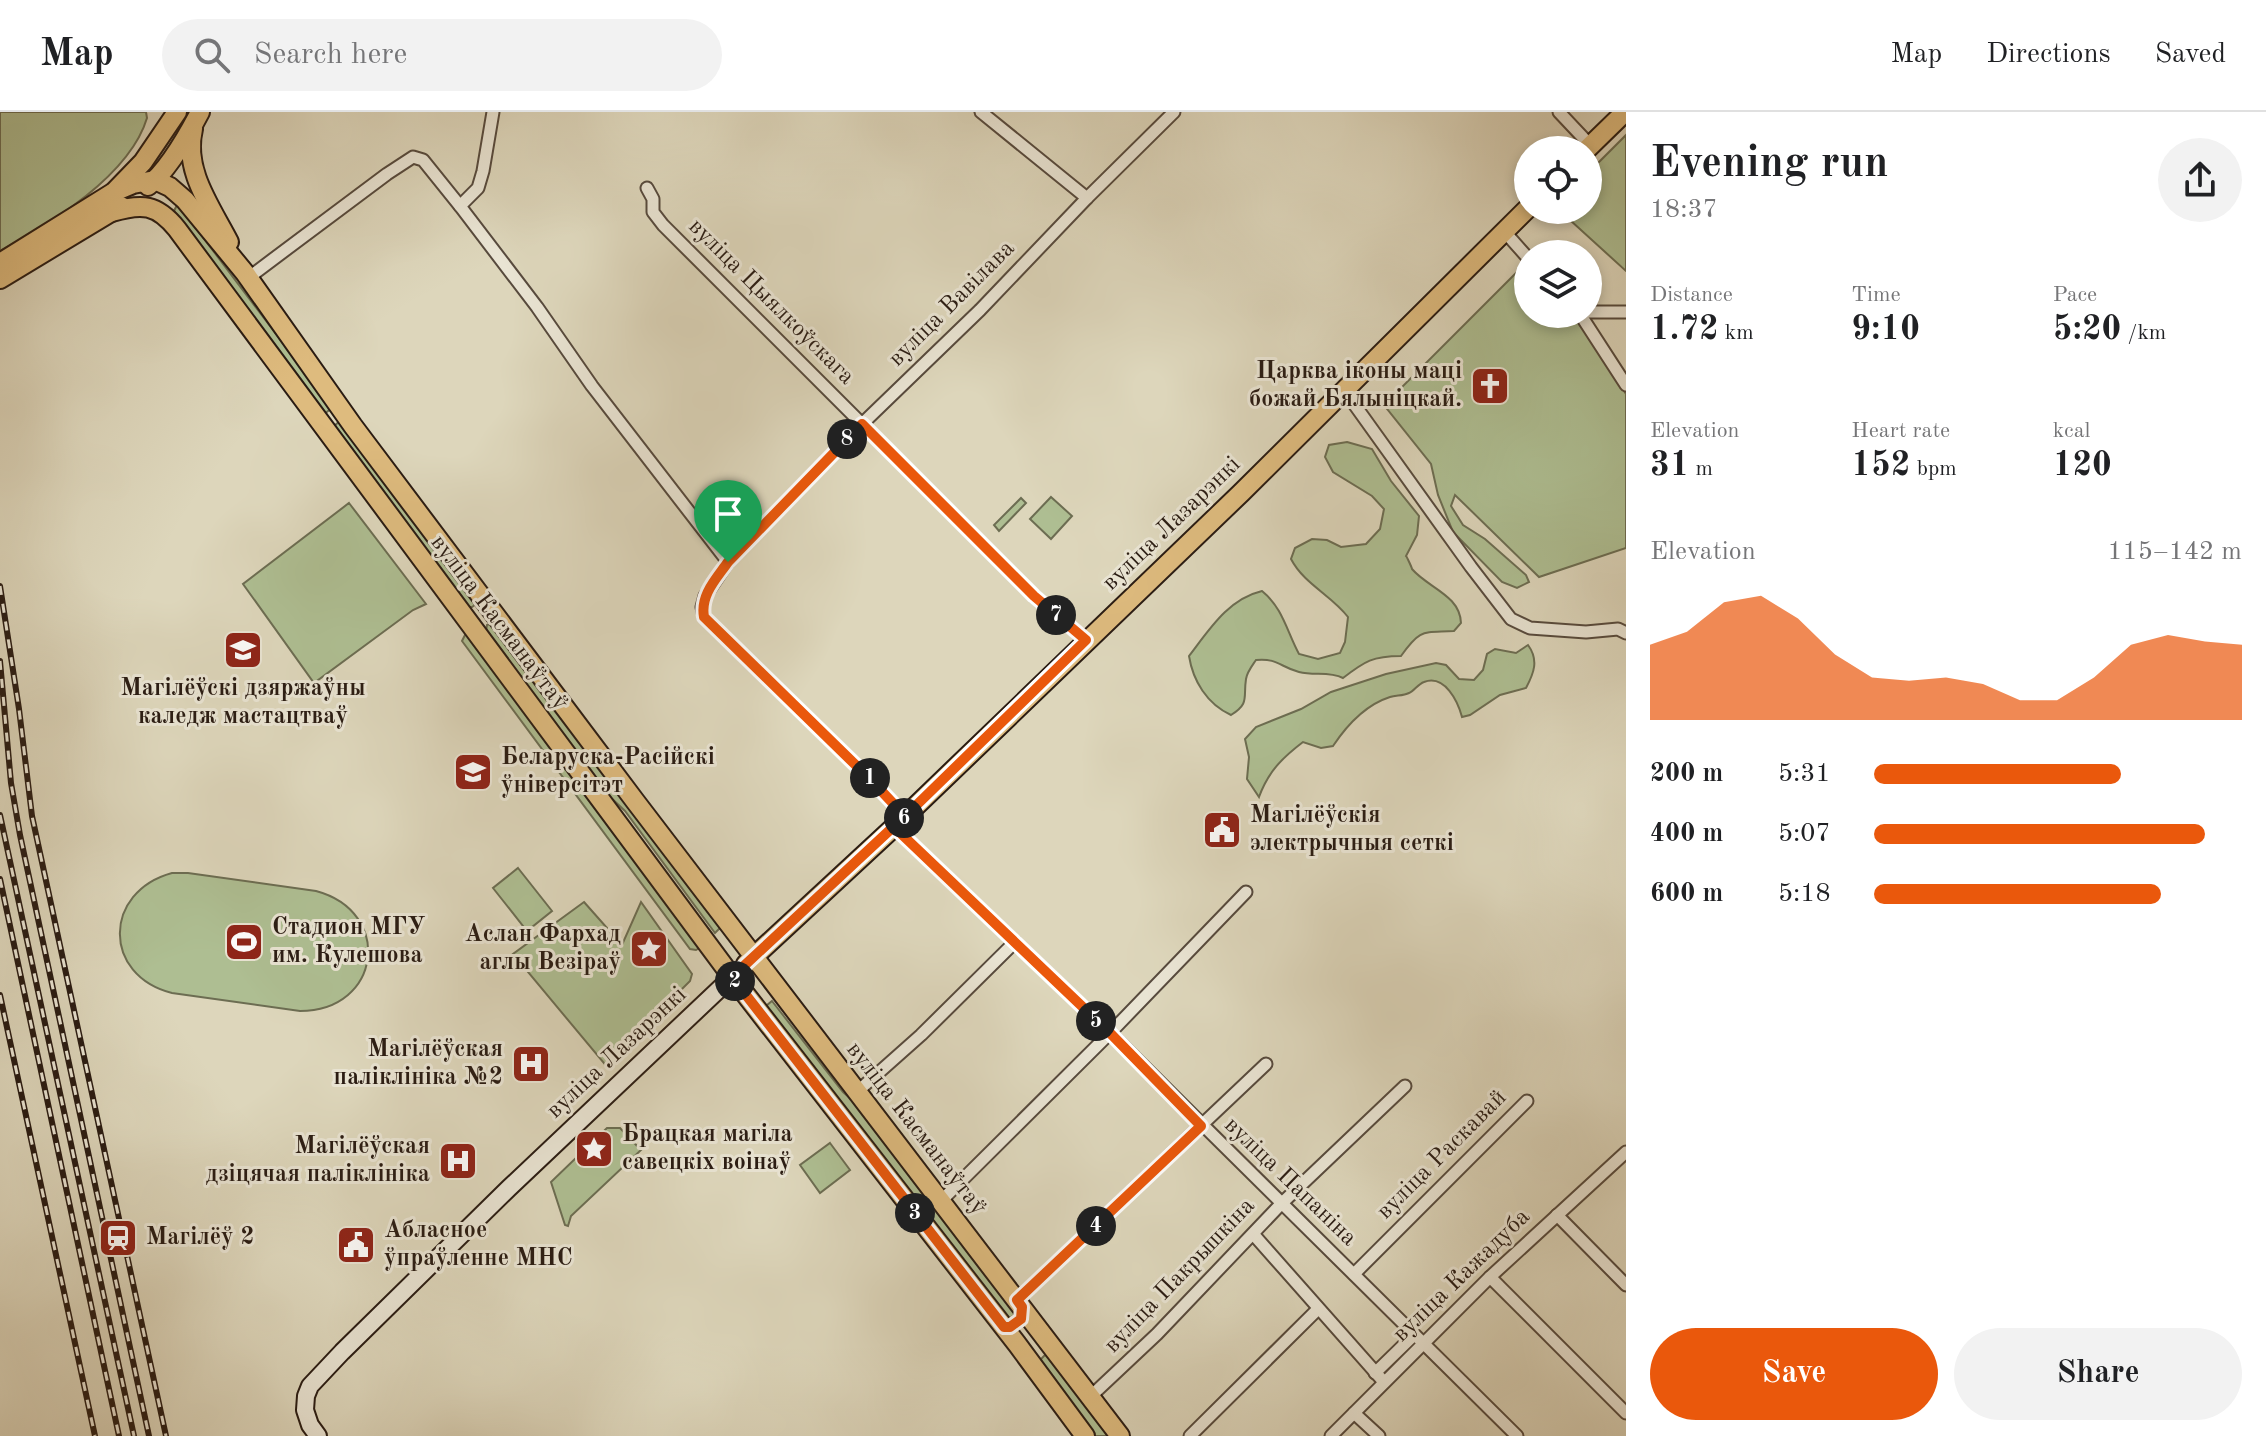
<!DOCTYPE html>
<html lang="en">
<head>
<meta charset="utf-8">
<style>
  :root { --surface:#fff; --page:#f2f2f2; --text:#202124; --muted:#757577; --line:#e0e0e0; --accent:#ea580c }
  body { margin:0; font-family:"Old Standard TT",serif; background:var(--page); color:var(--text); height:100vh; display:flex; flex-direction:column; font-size:30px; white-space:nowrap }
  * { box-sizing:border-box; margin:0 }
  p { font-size:26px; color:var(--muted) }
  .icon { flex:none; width:44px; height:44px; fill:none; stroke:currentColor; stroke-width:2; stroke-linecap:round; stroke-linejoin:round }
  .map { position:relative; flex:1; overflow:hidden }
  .drawer { display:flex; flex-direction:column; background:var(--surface); width:640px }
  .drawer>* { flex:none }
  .tools { position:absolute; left:1514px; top:24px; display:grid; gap:16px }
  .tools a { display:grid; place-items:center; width:88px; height:88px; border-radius:50%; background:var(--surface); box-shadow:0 4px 12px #0003; font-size:40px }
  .pin { position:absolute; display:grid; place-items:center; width:68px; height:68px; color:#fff; margin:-82px -34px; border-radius:50% 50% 50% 0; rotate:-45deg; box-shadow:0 0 8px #0007 }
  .pin .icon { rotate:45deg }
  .km { position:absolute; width:40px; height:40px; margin:-20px; border-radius:50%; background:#222; color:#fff; font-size:22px; line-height:40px; text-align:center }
  .round { display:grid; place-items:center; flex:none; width:84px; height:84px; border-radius:42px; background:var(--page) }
  .head { display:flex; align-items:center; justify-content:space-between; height:136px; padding:0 24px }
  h1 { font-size:44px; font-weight:700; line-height:60px }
  .metrics { display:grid; grid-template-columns:repeat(3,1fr); gap:12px; height:136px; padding:8px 24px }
  .metrics div { display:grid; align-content:center }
  .metrics b { font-size:34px; font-weight:700 }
  .metrics small { font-size:22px; font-weight:400 }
  .metrics p { font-size:22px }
  .chart { height:224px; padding:16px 24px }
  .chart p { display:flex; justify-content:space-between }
  .chart svg { width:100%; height:144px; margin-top:8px; fill:var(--accent); opacity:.7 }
  .cta { display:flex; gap:16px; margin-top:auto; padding:16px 24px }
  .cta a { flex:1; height:92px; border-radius:48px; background:var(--accent); color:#fff; font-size:32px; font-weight:700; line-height:92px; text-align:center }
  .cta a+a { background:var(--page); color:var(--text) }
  ul { padding:0 24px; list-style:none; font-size:26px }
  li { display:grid; grid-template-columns:128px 96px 1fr; align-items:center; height:60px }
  li i { height:20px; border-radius:10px; background:var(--accent) }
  header { display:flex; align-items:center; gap:48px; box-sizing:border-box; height:112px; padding:0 40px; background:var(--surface); border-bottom:2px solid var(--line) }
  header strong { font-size:38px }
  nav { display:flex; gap:44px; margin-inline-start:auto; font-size:28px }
  .search { width:560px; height:72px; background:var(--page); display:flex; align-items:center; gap:20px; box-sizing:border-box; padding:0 28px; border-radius:44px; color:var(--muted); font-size:30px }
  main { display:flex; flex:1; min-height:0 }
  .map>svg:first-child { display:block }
  .green { fill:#aebe92; stroke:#6c6d52; stroke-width:2 }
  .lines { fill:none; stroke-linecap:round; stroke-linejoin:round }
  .street-casing { stroke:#574a3d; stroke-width:15 }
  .secondary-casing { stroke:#2a1c13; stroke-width:20 }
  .primary-casing { stroke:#2a1c13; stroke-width:22 }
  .street { stroke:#e9e4d3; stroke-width:11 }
  .secondary { stroke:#e9e4d3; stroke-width:16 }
  .primary { stroke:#debb7e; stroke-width:18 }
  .rail-casing { stroke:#2a1c13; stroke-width:6 }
  .rail { stroke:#e9e4d3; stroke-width:3; stroke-dasharray:9; stroke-linecap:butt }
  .route-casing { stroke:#fff; stroke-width:16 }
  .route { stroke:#ea580c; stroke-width:10 }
  .labels { text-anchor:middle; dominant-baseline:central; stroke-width:6; stroke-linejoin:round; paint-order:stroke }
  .street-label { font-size:24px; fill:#2a1c13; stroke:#e9e4d3 }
  .poi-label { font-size:24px; font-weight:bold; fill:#2a1c13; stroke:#e9e4d3; text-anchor:start }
</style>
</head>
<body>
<header>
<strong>Map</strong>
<div class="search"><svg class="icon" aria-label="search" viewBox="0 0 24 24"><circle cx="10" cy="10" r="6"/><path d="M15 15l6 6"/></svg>Search here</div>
<nav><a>Map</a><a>Directions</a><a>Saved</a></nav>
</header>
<main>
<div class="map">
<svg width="1626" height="1324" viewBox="0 0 1626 1324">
  <rect width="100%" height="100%" fill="#ddd6bb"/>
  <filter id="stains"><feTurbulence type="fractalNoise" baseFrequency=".0025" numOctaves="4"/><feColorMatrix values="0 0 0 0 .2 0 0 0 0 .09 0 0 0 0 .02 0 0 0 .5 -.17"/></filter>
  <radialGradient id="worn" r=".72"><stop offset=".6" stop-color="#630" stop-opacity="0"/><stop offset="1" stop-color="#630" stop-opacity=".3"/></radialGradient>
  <g class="green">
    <path d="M0,0H146L147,6C130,63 50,113 0,139Z"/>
    <path d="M1626,23V159L1559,98H1588V61Z"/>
    <path d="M177,93L180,95L332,296L324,302L174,99Z"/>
    <path d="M1525,152L1528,155V202H1573L1626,282V436L1539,465L1455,383L1451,394L1463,413L1485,427L1526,463L1529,470L1517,476L1502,470L1453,420L1438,383L1431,352L1384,293Z"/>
    <path d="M341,308L476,492L472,495H467L333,315Z"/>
    <path d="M1347,330L1372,337L1391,369L1419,404L1417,423L1406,444C1407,445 1412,456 1412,457C1428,476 1460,483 1461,511L1454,519C1423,521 1421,516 1401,544C1373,544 1365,549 1343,566C1329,559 1314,564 1299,560C1280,555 1278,546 1256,548C1252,554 1247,560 1246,567C1243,586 1250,591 1231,603C1207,592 1193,569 1189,544C1209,518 1228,487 1262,479C1283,496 1287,520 1299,542L1318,547L1340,541L1345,530L1348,505C1331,483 1304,472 1291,447L1295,436L1312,427L1327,428L1341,435L1366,432L1380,417L1384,397L1372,384L1333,360L1325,345L1329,333Z"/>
    <path d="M1051,385L1072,404L1051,427L1030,407Z"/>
    <path d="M1021,386L1026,391L999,419L994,413Z"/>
    <path d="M349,391L426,492L413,498L314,571L243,472Z"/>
    <path d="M490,512L495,513L720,816L715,821L625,699L607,682L486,519L487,513Z"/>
    <path d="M465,523H470L701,835L696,838L690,837L462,529Z"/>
    <path d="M1528,533C1539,548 1534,561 1526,576L1500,583L1470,603L1462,605C1458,590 1445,562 1424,570C1418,572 1414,579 1409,581C1403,584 1396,583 1390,585C1365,593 1347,613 1333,634L1321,636L1303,630C1282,646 1268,660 1259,685L1247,667L1249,645L1245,627L1256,615L1301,597L1331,580L1386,562L1436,551L1446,553L1459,567L1474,568L1483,558L1487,542L1495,537L1516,541Z"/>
    <path d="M518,756L552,799L527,819L493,776Z"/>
    <path d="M172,761H188L316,779C394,800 381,899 300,899L172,881C102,863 103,780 172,761Z"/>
    <path d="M584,790L622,833L641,790L692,862L690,869L632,927L608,956L513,842Z"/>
    <path d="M772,889L843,980L860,995L1015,1200L1014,1203L1006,1209L766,894Z"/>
    <path d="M607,1016H620L641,1038L571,1104L568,1114L565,1113L551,1070Z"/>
    <path d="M830,1031L850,1058L820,1081L800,1053Z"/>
    <path d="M1045,1243L1050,1245L1108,1324H1093L1039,1249Z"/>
  </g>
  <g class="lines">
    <g class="street-casing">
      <g id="street">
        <path d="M981,0L1087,86"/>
        <path d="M1559,0L1591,34"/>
        <path d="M647,76L653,87V100L663,113L1034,484L1086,528"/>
        <path d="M460,94L478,76L483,59L493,0"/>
        <path d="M1504,119L1528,146"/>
        <path d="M248,166L387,62L413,45L423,48L460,94L537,195L592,274L728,450"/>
        <path d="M1588,200H1626"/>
        <path d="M1580,202L1626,273"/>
        <path d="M1344,278L1471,455L1511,507L1530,516L1586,520L1618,517L1626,521"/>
        <path d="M905,704L871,668L715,516L704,505L702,495L705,484L728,450L862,312L980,198L1087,86L1174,0"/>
        <path d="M894,715L1110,921L1517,1324"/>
        <path d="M858,979L921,923L1015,830"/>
        <path d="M941,1089L1110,921L1246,780"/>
        <path d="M1557,1103L1626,1173"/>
        <path d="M1254,1123L1384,1270"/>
        <path d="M1354,1162L1527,989"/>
        <path d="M1490,1165L1626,1301"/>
        <path d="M1017,1188L1266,952"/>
        <path d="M1375,1261L1413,1224"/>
        <path d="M1090,1285L1157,1222L1281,1092L1405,974"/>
        <path d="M1354,1301L1379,1324"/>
        <path d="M1190,1324L1318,1197"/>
        <path d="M1331,1324L1490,1165L1626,1040"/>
      </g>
    </g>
    <g class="secondary-casing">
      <path id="secondary" d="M318,1324L310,1313L305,1298L306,1284L310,1274L342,1240L509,1076L732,865"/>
    </g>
    <g class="primary-casing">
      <g id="primary">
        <path d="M193,17C183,58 211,95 229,130"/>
        <path d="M1586,38L1625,0"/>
        <path d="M148,74C168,58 188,23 200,0"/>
        <path d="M114,80L133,72L155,68L170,75L185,88L245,161L353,314L635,689L1120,1324"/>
        <path d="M112,100C142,91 157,92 177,117L732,865L1017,1232L1085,1324"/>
        <path d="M0,151L114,80L143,50L177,0"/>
        <path d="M0,167L121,94"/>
        <path d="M746,852L894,715L1241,381L1528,96"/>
      </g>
    </g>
    <use href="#street" class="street"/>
    <use href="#secondary" class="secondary"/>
    <use href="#primary" class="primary"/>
    <g class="rail-casing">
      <g id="rail">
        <path d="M0,474L19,597L32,704L166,1324"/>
        <path d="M0,549L11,671L20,723L149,1324"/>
        <path d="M0,703L134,1324"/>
        <path d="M0,767L119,1324"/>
        <path d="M0,883L95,1324"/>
      </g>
    </g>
    <use href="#rail" class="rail"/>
  </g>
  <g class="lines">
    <g class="route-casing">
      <path id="route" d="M728,450C716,467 700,483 704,505L871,668L905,704L732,865L1004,1215H1010L1021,1207L1022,1195L1017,1188L1201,1014L1110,921L894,715L1086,528L1034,484L862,312L728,450"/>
    </g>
    <use href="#route" class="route"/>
  </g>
  <defs>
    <g id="church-square" transform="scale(2)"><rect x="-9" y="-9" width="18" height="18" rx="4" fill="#8f2418" stroke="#e9e4d3"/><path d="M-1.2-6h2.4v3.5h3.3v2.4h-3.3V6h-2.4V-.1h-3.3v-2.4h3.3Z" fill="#fff"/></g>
    <g id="university-square" transform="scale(2)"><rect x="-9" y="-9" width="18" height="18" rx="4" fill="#8f2418" stroke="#e9e4d3"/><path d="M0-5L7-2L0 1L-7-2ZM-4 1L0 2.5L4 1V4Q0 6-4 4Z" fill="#fff"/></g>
    <g id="civic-square" transform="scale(2)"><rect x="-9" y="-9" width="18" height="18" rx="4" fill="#8f2418" stroke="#e9e4d3"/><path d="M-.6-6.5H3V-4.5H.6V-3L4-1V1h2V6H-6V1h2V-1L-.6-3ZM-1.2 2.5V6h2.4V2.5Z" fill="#fff"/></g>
    <g id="stadium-square" transform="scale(2)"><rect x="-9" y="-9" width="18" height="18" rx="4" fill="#8f2418" stroke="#e9e4d3"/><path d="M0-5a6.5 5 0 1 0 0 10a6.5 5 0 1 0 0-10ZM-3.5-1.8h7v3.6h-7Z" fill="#fff"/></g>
    <g id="sight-square" transform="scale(2)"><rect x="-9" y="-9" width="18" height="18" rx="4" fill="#8f2418" stroke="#e9e4d3"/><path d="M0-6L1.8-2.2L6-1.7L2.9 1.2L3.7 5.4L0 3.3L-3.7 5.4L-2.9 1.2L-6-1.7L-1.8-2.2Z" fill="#fff"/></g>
    <g id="hospital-square" transform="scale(2)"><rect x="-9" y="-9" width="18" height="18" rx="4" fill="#8f2418" stroke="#e9e4d3"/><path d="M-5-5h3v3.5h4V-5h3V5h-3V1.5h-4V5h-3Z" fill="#fff"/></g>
    <g id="station-square" transform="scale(2)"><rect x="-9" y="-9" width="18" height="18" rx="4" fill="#8f2418" stroke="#e9e4d3"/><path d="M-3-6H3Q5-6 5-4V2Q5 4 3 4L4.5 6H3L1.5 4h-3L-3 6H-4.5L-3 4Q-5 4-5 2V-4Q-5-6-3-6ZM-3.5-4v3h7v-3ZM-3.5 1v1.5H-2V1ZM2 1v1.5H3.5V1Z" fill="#fff"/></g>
  </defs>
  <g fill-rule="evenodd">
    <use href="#church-square" x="1490" y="274"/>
    <use href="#university-square" x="243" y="538"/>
    <use href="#university-square" x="473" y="660"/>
    <use href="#civic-square" x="1222" y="718"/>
    <use href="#stadium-square" x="244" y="830"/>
    <use href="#sight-square" x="649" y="837"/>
    <use href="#hospital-square" x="531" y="952"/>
    <use href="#sight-square" x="594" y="1037"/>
    <use href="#hospital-square" x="458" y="1049"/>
    <use href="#station-square" x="118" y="1126"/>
    <use href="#civic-square" x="356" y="1133"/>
  </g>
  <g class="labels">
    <g class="street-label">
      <text transform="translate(771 190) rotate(45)">вуліца Цыялкоўскага</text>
      <text transform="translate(952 192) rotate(-45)">вуліца Вавілава</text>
      <text transform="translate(1172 412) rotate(-44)">вуліца Лазарэнкі</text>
      <text transform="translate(499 511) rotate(53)">вуліца Касманаўтаў</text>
      <text transform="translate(617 941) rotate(-43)">вуліца Лазарэнкі</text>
      <text transform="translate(916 1017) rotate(52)">вуліца Касманаўтаў</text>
      <text transform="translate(1442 1043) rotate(-45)">вуліца Раскавай</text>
      <text transform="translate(1290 1070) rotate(44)">вуліца Папаніна</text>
      <text transform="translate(1180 1164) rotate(-46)">вуліца Пакрышкіна</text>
      <text transform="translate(1462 1164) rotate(-44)">вуліца Кажадуба</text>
    </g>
    <g class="poi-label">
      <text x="1462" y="260" text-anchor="end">Царква іконы маці<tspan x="1462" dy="28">божай Бялыніцкай.</tspan></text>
      <text x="243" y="577" text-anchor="middle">Магілёўскі дзяржаўны<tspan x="243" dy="28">каледж мастацтваў</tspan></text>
      <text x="501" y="646">Беларуска-Расійскі<tspan x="501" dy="28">ўніверсітэт</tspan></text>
      <text x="1250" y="704">Магілёўскія<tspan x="1250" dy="28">электрычныя сеткі</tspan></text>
      <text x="272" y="816">Стадион МГУ<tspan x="272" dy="28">им. Кулешова</tspan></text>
      <text x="621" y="823" text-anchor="end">Аслан Фархад<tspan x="621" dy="28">аглы Везіраў</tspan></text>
      <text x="503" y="938" text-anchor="end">Магілёўская<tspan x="503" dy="28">паліклініка №2</tspan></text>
      <text x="622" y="1023">Брацкая магіла<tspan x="622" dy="28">савецкіх воінаў</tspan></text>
      <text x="430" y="1035" text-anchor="end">Магілёўская<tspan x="430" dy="28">дзіцячая паліклініка</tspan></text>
      <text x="384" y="1119">Абласное<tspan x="384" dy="28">ўпраўленне МНС</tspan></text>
      <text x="146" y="1126">Магілёў 2</text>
    </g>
  </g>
  <rect width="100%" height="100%" filter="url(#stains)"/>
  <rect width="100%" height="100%" fill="url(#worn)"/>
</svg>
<div class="tools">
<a><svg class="icon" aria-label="locate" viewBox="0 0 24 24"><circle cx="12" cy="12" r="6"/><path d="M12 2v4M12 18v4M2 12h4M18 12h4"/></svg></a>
<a><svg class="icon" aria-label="layers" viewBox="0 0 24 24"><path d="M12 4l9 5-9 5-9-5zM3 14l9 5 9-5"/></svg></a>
</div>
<div class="pin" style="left:728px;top:450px;background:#1e9e55"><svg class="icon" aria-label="arrive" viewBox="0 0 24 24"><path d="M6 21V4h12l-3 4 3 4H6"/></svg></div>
<b class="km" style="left:870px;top:666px">1</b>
<b class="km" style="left:735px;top:869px">2</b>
<b class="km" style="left:915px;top:1101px">3</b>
<b class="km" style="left:1096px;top:1114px">4</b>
<b class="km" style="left:1096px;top:909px">5</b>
<b class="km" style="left:904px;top:706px">6</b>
<b class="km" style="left:1056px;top:503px">7</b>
<b class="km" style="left:847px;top:327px">8</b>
</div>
<section class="drawer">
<div class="head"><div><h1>Evening run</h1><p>18:37</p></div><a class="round"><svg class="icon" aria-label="share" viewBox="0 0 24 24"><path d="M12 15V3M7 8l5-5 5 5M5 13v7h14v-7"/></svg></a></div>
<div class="metrics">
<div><p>Distance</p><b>1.72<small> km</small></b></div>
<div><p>Time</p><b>9:10</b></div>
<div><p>Pace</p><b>5:20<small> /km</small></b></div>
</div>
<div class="metrics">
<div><p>Elevation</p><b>31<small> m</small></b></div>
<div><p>Heart rate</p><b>152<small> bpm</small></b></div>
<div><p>kcal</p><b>120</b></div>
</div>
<div class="chart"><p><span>Elevation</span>115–142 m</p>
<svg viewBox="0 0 160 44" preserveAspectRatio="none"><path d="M0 44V21L10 17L20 8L30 6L40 13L50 24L60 31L70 32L80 31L90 33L100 38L110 38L120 31L130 21L140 18L150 20L160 21V44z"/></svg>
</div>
<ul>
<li><b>200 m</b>5:31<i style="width:67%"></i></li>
<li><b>400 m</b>5:07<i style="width:90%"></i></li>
<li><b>600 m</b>5:18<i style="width:78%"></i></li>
</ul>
<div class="cta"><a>Save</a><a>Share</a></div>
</section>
</main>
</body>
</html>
